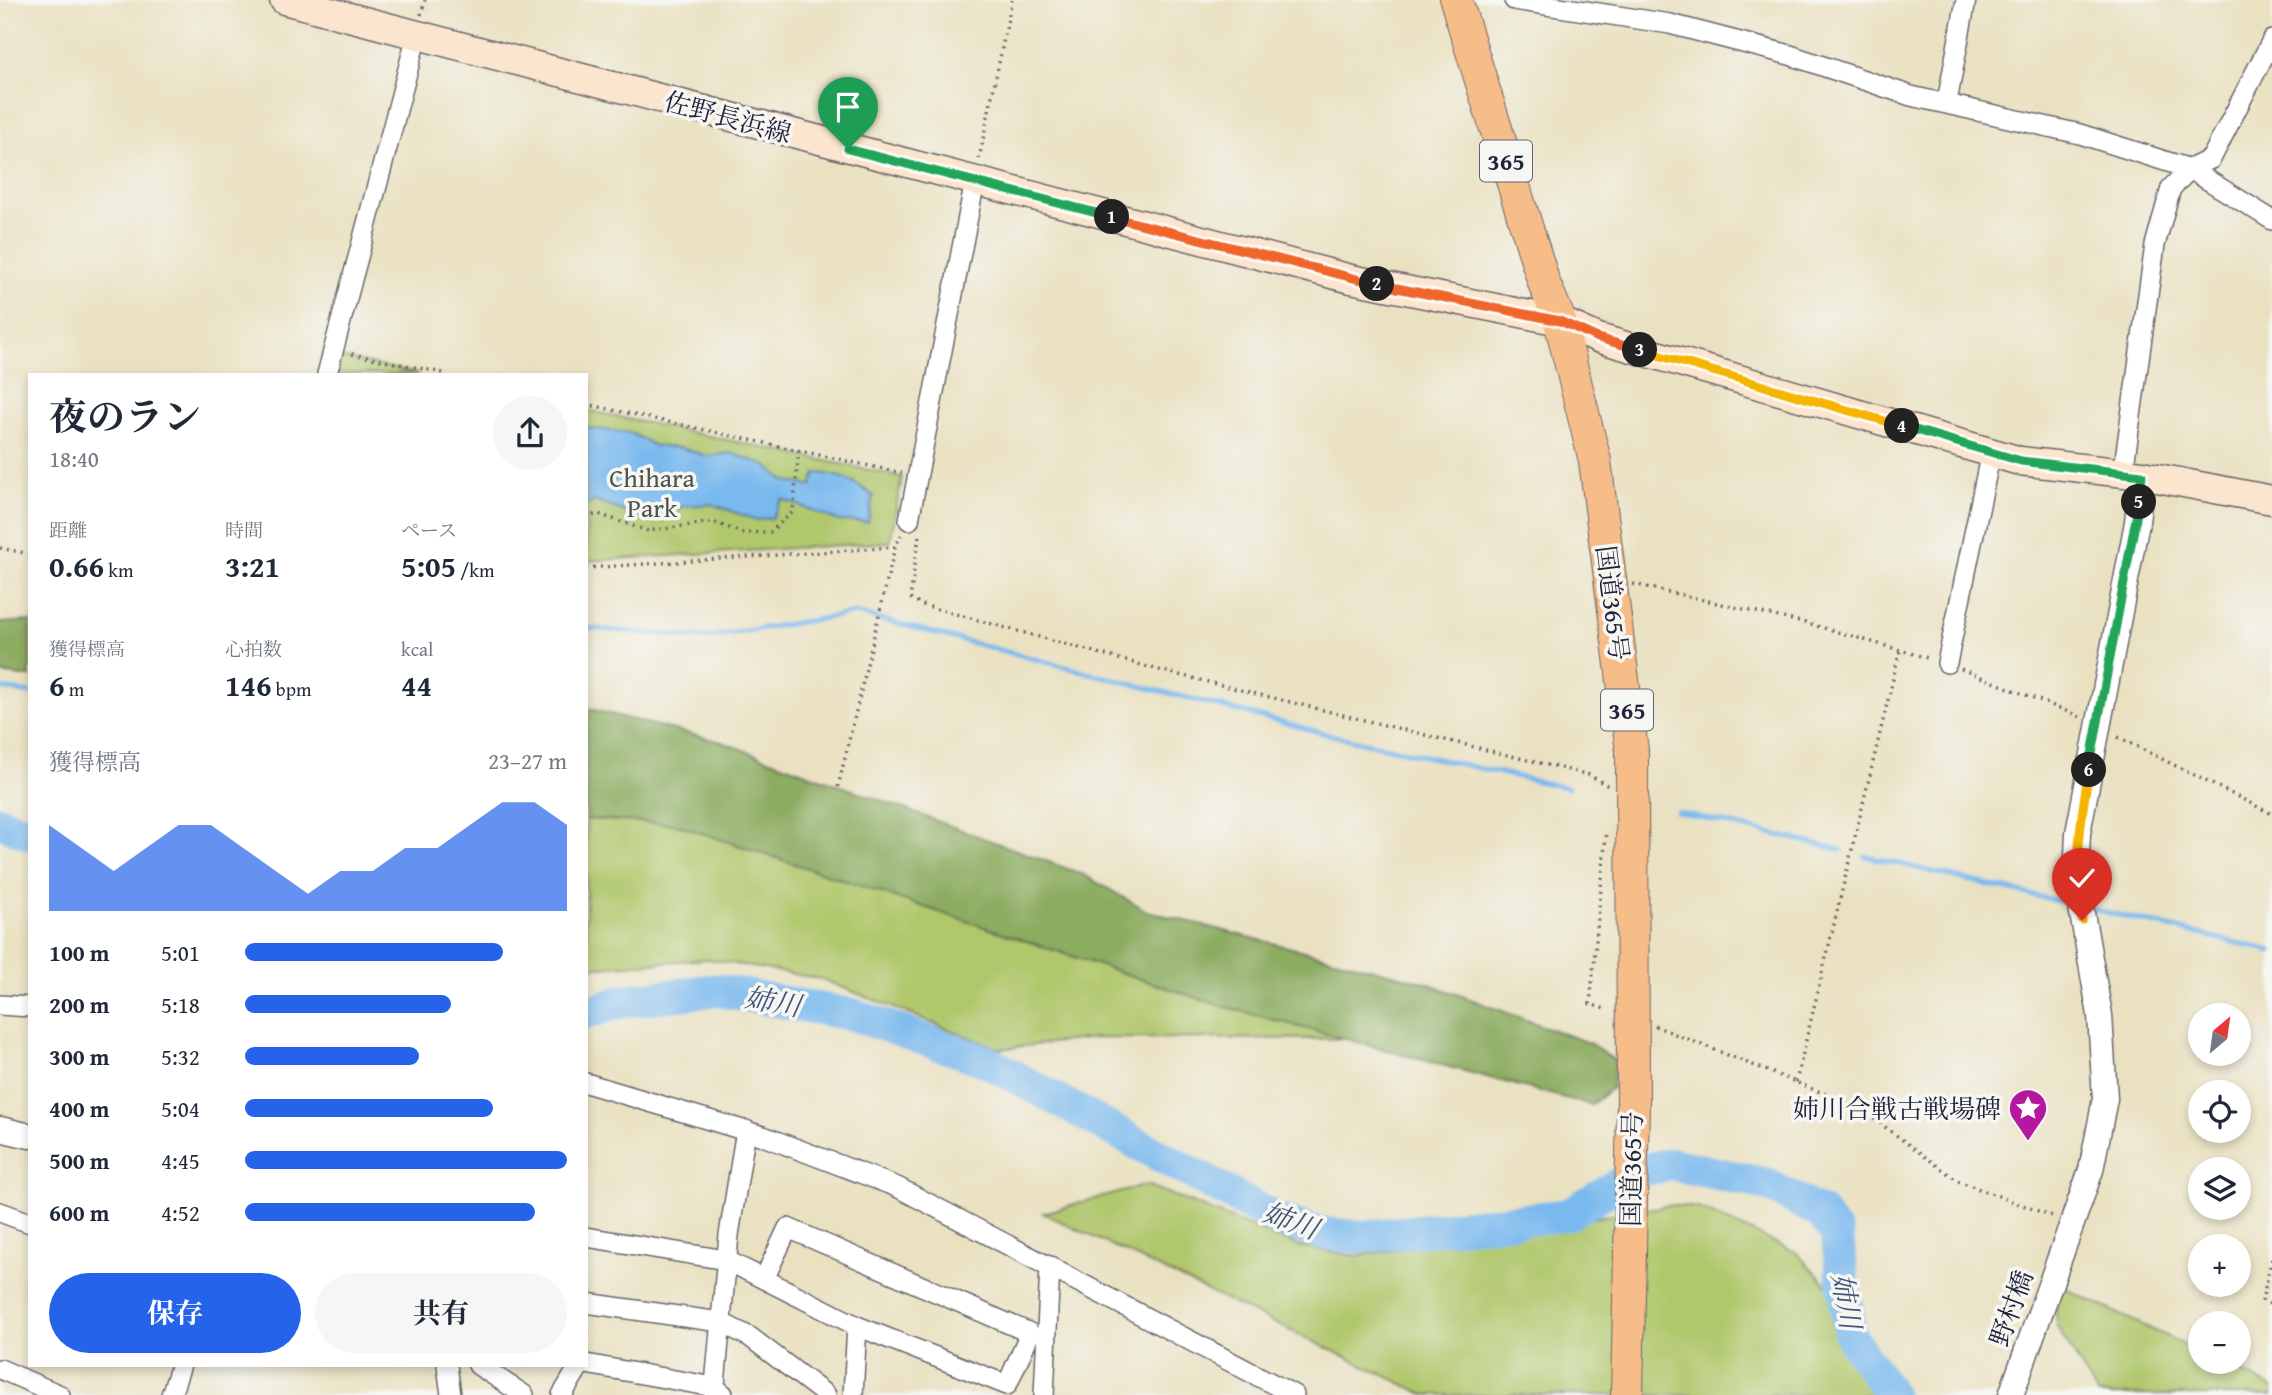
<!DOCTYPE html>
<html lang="ja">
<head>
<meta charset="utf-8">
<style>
  :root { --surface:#fff; --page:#f6f6f7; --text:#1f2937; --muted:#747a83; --accent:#2563eb }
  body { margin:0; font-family:"Gentium Book Plus","Noto Serif JP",serif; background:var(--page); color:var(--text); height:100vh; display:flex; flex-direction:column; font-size:26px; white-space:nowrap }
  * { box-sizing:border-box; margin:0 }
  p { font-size:23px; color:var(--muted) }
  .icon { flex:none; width:38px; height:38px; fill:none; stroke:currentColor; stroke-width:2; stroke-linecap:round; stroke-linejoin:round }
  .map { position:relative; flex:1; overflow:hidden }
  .details { position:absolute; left:28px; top:373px; width:560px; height:994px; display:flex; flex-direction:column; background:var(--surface); border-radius:0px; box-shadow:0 4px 10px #0003 }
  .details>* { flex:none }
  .needle { width:46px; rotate:29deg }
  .controls { position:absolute; left:2188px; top:1003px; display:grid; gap:14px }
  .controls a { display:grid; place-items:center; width:63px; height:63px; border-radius:50%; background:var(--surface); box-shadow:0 4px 10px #0003; font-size:35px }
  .pin { position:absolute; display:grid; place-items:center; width:60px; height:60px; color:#fff; margin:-72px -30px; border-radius:50% 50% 50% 0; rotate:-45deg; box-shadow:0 0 7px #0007 }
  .pin .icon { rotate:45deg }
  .km { position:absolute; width:35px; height:35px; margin:-18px; border-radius:50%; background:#222; color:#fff; font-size:19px; line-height:35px; text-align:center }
  .round { display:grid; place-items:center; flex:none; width:74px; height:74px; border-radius:37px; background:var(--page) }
  .overview { display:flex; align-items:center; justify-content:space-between; height:119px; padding:0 21px }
  h1 { font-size:38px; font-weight:700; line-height:52px }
  .metrics { display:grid; grid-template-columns:repeat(3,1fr); gap:10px; height:119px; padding:7px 21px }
  .metrics div { display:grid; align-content:center }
  .metrics b { font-size:30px; font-weight:700 }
  .metrics small { font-size:19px; font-weight:400 }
  .metrics p { font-size:19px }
  .chart { height:196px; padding:14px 21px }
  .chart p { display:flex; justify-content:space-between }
  .chart svg { width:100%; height:126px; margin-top:7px; fill:var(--accent); opacity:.7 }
  .button { display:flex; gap:14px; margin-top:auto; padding:14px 21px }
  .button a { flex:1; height:80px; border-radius:42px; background:var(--accent); color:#fff; font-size:28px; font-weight:700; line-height:80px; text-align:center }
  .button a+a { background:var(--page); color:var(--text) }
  ul { padding:0 21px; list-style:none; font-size:23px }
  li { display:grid; grid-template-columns:112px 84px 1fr; align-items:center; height:52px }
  li i { height:18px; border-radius:9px; background:var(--accent) }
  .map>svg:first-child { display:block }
  .green { fill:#b0c76c; stroke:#697454; stroke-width:2 }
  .forest { fill:#8cac60; stroke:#57674e; stroke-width:2 }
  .water { fill:#7ab9ee; stroke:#4e6e94; stroke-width:2 }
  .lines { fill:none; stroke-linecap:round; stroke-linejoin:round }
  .stream { stroke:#7ab9ee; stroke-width:5 }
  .river { stroke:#7ab9ee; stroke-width:33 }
  .minor-casing { stroke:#68656a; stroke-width:22 }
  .tertiary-casing { stroke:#68656a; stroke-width:27 }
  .secondary-casing { stroke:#68656a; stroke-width:31 }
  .trunk-casing { stroke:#68656a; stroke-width:34 }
  .path { stroke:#68656a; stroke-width:3.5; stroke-dasharray:2 5; stroke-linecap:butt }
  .minor { stroke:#fff; stroke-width:19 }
  .tertiary { stroke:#fff; stroke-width:24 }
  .secondary { stroke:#fce5cf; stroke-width:28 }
  .trunk { stroke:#f7bd88; stroke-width:32 }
  .split-1-casing { stroke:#fff; stroke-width:14 }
  .split-2-casing { stroke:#fff; stroke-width:14 }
  .split-3-casing { stroke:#fff; stroke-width:14 }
  .split-4-casing { stroke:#fff; stroke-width:14 }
  .split-5-casing { stroke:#fff; stroke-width:14 }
  .split-6-casing { stroke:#fff; stroke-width:14 }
  .split-7-casing { stroke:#fff; stroke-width:14 }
  .split-1 { stroke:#22a559; stroke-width:9 }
  .split-2 { stroke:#f0652b; stroke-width:9 }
  .split-3 { stroke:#f0652b; stroke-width:9 }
  .split-4 { stroke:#f5b400; stroke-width:9 }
  .split-5 { stroke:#22a559; stroke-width:9 }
  .split-6 { stroke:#22a559; stroke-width:9 }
  .split-7 { stroke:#f5b400; stroke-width:9 }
  .labels { text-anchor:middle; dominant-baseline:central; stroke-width:7; stroke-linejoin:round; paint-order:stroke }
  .shield { fill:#f6f6f2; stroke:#626272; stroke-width:2 }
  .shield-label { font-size:24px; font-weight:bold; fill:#22223b }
  .street-label { font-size:26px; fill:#22223b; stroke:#f6f6f2 }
  .park-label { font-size:26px; fill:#4d544a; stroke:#f6f6f2 }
  .poi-label { font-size:26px; fill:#22223b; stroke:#f6f6f2; text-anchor:end }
  .water-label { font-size:28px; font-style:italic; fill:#41577a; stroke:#f6f6f2 }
</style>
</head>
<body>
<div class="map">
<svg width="2272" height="1395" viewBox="0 0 2272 1395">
  <rect width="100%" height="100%" fill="#f6f6f2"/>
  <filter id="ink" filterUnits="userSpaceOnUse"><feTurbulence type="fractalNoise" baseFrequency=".0143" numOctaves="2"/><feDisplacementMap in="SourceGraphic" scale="14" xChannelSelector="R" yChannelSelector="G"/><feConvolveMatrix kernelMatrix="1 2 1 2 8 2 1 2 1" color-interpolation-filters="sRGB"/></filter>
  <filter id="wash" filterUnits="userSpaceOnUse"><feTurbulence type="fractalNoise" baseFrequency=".00686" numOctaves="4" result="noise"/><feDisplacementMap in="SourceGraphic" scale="28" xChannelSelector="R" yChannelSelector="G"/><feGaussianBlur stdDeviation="1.57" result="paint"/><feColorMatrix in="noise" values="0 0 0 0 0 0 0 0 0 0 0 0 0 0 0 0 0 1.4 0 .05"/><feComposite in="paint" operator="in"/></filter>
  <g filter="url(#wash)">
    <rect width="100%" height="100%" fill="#eae1c1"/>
    <g class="green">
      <path d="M337,357L419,374H333Z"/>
      <path d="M586,410L902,477L890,542L586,561Z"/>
      <path d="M586,819L675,824L1219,1005L1346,1039L1095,1038L999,1049L821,979L707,959L586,968Z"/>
      <path d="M1147,1185L1301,1247L1356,1256L1672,1205L1699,1208L1796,1252L1835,1293L1844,1351L1878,1395H1426L1043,1213Z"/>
      <path d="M2057,1285L2200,1352V1362H2219L2272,1387V1395H2098L2056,1325Z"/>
    </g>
    <g class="forest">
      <path d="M30,621V677L0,673V623Z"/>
      <path d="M586,708L722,742L1084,875L1147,911L1424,982L1591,1044L1615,1061L1612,1088L1591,1105L1219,1005L675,824L586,819Z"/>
    </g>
    <path class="water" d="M586,428L631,433L655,446L682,448L707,456L731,453L765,465L785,481L811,486L816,473C840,474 855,481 873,496L868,522L839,521L782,499L772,518L756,520L712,504L685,506L647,520L595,501L586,506Z"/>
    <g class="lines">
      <g class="stream">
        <path d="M586,628L704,638L856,613L1335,736L1568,788"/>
        <path d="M0,688L30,693"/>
        <path d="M1677,812L1842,850"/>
        <path d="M1865,856L2075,905"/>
        <path d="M2088,908L2272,951"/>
      </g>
      <g class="river">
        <path d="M0,822L30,834"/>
        <path d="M586,1013L624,1001L716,990L854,1015L986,1061L1276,1219L1318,1233L1359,1237L1567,1215L1641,1170L1672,1164L1766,1184L1821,1213L1837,1234L1850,1336L1891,1395"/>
      </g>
    </g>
  </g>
  <g filter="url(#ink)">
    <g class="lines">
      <g class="minor-casing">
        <g id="minor">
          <path d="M1514,0L1670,24L1790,55L1911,96L2080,134L2190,169L2171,188L2155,245L2123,473"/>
          <path d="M2272,40L2211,159L2190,169L2272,220"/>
          <path d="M1947,102L1966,0"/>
          <path d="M327,374L417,35"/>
          <path d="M909,520L975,181"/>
          <path d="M1947,663L1991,452"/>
          <path d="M0,1005L30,1007"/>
          <path d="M586,1083L763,1136L897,1187L1294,1395"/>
          <path d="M0,1212L30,1223"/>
          <path d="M586,1237L726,1260L857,1326L853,1395"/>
          <path d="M764,1279L788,1228L1030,1333L1007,1385L857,1326"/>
          <path d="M586,1303L720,1322L750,1337L826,1395"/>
          <path d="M586,1364L714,1387L723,1394"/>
          <path d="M447,1365L451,1395"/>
          <path d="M478,1365L524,1395"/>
          <path d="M0,1369L60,1395"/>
          <path d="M171,1395L181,1365"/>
          <path d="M562,1395L580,1365"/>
          <path d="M714,1395L729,1235L746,1130"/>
          <path d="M1044,1395L1050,1266"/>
        </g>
      </g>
      <g class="tertiary-casing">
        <g id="tertiary">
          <path d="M0,1129L30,1136"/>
          <path d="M2011,1395L2091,1170L2105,1099L2100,1015L2076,879L2078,833L2137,522L2142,475"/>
        </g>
      </g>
      <g class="secondary-casing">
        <path id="secondary" d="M284,0L1351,279L1560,321L1598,338L2020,461L2142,475L2272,500"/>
      </g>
      <g class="trunk-casing">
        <path id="trunk" d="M1456,0L1544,283L1560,321L1595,461L1632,751L1633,1105L1627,1395"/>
      </g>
      <g class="path">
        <path d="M421,15L425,0"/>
        <path d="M979,159L1012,0"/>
        <path d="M352,354L448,374"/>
        <path d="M586,404L902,473"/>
        <path d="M586,517L598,514L648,531L713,522L743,533L770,532L793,512L799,449"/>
        <path d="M919,536L910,598L923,605L1163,671L1589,775L1608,786"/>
        <path d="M0,548L30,554"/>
        <path d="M586,568L895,547"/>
        <path d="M1633,584L1810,624L1931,659"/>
        <path d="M1961,669L2081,717"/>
        <path d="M2118,737L2272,814"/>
        <path d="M838,787L895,547L901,535"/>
        <path d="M1606,835L1590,1004L1608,1010"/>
        <path d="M1655,1026L1858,1107L1958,1181L2052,1216"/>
        <path d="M1796,1082L1900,650"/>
        <path d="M2272,1259L2262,1300L2272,1305"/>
      </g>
      <use href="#minor" class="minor"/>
      <use href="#tertiary" class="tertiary"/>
      <use href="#secondary" class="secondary"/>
      <use href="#trunk" class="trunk"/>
    </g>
  </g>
  <g class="lines" filter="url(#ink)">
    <g class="split-1-casing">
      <path id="split-1" d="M848,149L1112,217"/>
    </g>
    <g class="split-2-casing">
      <path id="split-2" d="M1112,217L1377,284"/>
    </g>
    <g class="split-3-casing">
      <path id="split-3" d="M1377,284L1560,321L1598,338L1640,350"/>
    </g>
    <g class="split-4-casing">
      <path id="split-4" d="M1640,350L1902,426"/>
    </g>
    <g class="split-5-casing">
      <path id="split-5" d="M1902,426L2021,461L2142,475L2139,502"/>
    </g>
    <g class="split-6-casing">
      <path id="split-6" d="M2089,770L2139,502"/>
    </g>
    <g class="split-7-casing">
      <path id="split-7" d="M2082,920C2074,866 2080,823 2089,770"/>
    </g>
    <use href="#split-1" class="split-1"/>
    <use href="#split-2" class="split-2"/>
    <use href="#split-3" class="split-3"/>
    <use href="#split-4" class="split-4"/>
    <use href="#split-5" class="split-5"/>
    <use href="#split-6" class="split-6"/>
    <use href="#split-7" class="split-7"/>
  </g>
  <defs>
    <g id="sight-pin" transform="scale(2.0125)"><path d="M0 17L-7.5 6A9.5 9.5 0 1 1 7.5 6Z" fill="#b5179e" stroke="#f6f6f2"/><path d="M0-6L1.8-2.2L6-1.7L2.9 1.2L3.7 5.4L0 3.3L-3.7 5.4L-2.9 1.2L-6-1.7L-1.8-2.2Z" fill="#fff"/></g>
  </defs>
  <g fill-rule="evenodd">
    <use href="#sight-pin" x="2028" y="1108"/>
  </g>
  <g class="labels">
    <g class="shield">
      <rect x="1480" y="140.5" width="52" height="41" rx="5"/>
      <rect x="1601" y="689.5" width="52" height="41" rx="5"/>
    </g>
    <g class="shield-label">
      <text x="1506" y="161">365</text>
      <text x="1627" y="710">365</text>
    </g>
    <g class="street-label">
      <text transform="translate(728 117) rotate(15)">佐野長浜線</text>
      <text transform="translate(1613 603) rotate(83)">国道365号</text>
      <text transform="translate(1631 1169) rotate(-89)">国道365号</text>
      <text transform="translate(2011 1308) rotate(-70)">野村橋</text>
    </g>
    <g class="park-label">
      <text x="652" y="477">Chihara<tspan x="652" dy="30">Park</tspan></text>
    </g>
    <g class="poi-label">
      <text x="2001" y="1108">姉川合戦古戦場碑</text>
    </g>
    <g class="water-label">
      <text transform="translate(773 1001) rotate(10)">姉川</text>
      <text transform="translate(1291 1220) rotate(20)">姉川</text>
      <text transform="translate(1847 1301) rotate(80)">姉川</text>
    </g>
  </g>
</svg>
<div class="controls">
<a><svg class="needle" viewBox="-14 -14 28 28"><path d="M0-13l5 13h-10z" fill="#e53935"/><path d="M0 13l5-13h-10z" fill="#747a83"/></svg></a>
<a><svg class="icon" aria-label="locate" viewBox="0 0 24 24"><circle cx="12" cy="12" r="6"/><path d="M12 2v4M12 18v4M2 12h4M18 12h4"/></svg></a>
<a><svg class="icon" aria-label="layers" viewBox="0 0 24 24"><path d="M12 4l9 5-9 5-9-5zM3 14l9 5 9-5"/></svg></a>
<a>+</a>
<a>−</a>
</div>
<div class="pin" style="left:848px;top:149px;background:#1e9e55"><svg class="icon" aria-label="arrive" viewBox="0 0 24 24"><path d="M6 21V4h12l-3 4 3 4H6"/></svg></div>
<div class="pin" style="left:2082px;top:920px;background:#d93025"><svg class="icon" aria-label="check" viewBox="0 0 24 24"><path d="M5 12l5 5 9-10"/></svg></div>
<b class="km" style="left:1112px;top:217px">1</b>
<b class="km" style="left:1377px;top:284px">2</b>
<b class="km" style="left:1640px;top:350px">3</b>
<b class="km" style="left:1902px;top:426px">4</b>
<b class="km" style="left:2139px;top:502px">5</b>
<b class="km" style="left:2089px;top:770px">6</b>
<section class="details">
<div class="overview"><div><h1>夜のラン</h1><p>18:40</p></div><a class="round"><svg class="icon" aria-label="share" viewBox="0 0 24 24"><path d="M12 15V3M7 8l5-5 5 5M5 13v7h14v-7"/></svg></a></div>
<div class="metrics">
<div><p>距離</p><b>0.66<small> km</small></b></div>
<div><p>時間</p><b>3:21</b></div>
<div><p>ペース</p><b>5:05<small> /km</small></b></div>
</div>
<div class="metrics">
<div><p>獲得標高</p><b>6<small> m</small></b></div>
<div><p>心拍数</p><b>146<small> bpm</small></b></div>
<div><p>kcal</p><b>44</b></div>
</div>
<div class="chart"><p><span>獲得標高</span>23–27 m</p>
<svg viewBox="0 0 160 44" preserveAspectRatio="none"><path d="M0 44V14L10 22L20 30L30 22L40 14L50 14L60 22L70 30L80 38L90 30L100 30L110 22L120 22L130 14L140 6L150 6L160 14V44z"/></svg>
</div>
<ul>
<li><b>100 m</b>5:01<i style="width:80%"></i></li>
<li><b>200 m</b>5:18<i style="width:64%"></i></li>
<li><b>300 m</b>5:32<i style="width:54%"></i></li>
<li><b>400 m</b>5:04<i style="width:77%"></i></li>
<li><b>500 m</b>4:45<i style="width:100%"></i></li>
<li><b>600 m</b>4:52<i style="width:90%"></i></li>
</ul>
<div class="button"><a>保存</a><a>共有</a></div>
</section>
</div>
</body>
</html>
